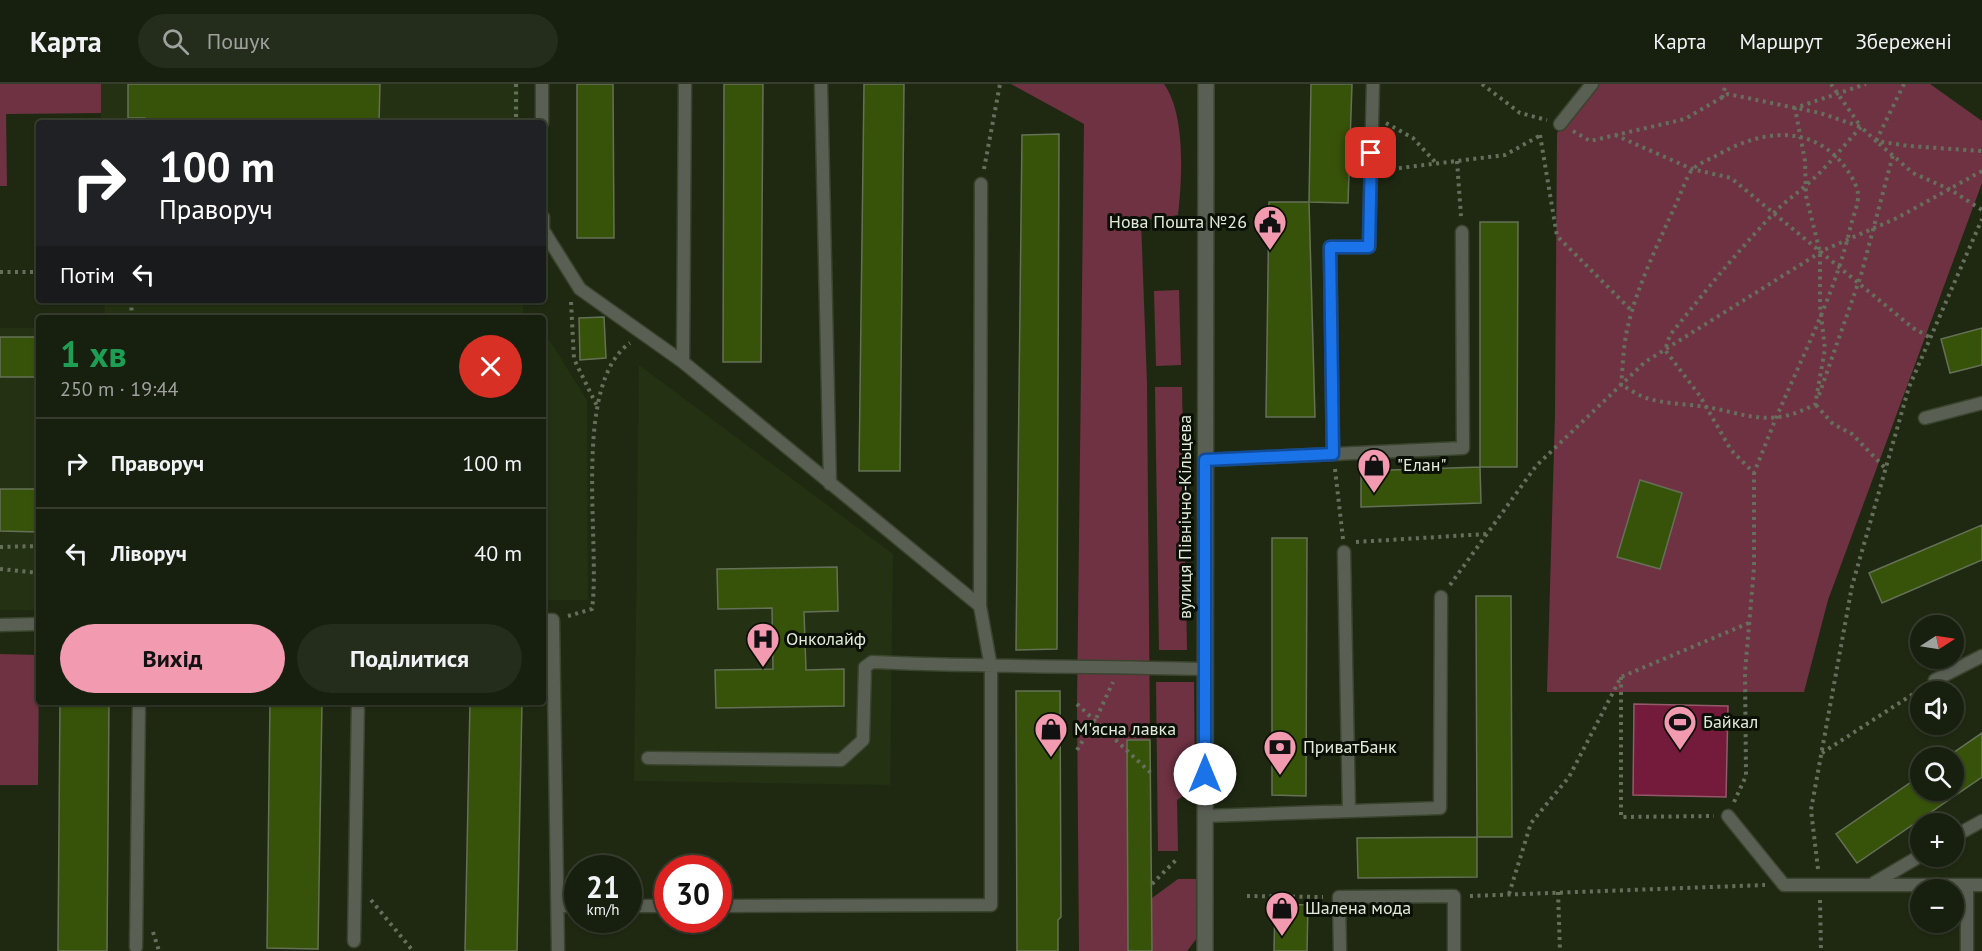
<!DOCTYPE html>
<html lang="uk">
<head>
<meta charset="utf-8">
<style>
  :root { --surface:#171f0e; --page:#242c1c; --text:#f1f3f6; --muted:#9ea29e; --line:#363d2e; --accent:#f29aaf }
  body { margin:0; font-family:"PT Sans",sans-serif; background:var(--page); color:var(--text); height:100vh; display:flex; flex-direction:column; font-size:22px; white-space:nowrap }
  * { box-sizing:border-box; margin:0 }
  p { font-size:20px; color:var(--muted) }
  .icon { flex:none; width:33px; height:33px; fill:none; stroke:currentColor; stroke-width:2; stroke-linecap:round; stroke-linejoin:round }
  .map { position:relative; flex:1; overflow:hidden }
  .side { position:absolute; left:36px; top:231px; width:510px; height:390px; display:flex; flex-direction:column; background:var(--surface); border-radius:6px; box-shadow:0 2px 4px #0004,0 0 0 2px var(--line) }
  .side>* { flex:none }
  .guide { position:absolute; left:36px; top:36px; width:510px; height:183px; border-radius:6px; box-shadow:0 2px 4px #0004,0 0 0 2px var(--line); background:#202124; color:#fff; overflow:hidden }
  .needle { width:39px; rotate:78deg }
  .fabs { position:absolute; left:1910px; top:531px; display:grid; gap:12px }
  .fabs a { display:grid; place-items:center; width:54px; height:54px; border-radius:50%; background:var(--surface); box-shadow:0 2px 4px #0004,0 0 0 2px var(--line); font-size:30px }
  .speed { position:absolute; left:564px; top:771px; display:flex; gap:12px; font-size:30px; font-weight:700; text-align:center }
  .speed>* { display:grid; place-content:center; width:78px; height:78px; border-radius:50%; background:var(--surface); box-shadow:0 2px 4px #0004,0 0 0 2px var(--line); line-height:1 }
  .speed small { font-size:15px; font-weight:400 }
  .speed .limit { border:9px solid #d22; background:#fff; color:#111 }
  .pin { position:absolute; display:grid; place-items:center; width:51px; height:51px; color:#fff; margin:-26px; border-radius:12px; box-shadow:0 3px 9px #0006 }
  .me { position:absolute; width:66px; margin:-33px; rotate:0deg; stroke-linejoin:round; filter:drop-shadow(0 0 4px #0008) }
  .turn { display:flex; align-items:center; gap:21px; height:126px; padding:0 24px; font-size:27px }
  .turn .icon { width:78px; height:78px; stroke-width:2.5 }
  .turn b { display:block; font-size:42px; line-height:51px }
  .then { display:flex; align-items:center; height:57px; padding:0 24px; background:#0003; gap:12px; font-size:22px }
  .round { display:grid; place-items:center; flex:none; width:63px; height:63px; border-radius:32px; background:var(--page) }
  .headline { display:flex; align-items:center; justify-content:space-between; height:102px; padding:0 24px }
  h1 { font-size:36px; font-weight:700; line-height:45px; color:#1e9e55 }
  .button { display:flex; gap:12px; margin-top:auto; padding:12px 24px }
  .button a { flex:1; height:69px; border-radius:36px; background:var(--accent); color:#111; font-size:24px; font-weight:700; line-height:69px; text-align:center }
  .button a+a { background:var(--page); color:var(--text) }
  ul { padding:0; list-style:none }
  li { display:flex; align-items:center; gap:18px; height:90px; padding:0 24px; border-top:2px solid var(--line) }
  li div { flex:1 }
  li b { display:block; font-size:22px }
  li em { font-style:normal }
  header { display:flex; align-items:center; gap:36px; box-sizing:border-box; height:84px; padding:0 30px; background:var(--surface); border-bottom:2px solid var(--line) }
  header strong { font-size:28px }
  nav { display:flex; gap:33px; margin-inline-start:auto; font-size:21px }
  .search { width:420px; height:54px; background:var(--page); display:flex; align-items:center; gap:15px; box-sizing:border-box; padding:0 21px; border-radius:33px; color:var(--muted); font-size:22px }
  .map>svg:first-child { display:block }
</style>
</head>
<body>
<header>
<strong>Карта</strong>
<div class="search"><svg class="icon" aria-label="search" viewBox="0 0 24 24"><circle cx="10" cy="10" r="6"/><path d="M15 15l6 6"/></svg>Пошук</div>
<nav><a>Карта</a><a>Маршрут</a><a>Збережені</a></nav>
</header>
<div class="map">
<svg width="1982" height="867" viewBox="0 0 1982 867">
  <rect width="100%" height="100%" fill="#1f2912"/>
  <path fill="#243113" d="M6,0H519V39H101V29L6,30Z
    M104,216H523V234H105Z
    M0,244H39V526H0Z
    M550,257L587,316L588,516H543V258Z
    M639,281L893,470L890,701L634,697Z"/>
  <path fill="#6f3243" d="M0,0H101V29L6,30L7,102H0Z
    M1011,0H1164C1186,31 1182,95 1178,131L1141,137L1147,300L1150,656H1127L1128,867H1079L1077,620L1084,40Z
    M1598,0H1930L1982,37V99L1828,516L1804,608H1547L1555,330L1557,49Z
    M1179,206L1181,281L1156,282L1154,207Z
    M1155,303H1182L1187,566H1159Z
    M0,570L39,571L38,701H0Z
    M1156,598H1194L1195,704L1177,716L1178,767H1158Z
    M1178,795H1196L1197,854L1187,867H1152V814Z"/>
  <path fill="#741a3a" stroke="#95586a" stroke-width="1.5" d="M1634,620L1728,622L1726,713L1633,711Z"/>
  <path fill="#375209" stroke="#657157" stroke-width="1.5" d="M128,0H380L379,39H145V34H128Z
    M577,0H613L614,154H577Z
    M724,0H763L761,278H723Z
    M864,0H904L900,387H859Z
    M1311,0H1352L1348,119L1309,118Z
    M1059,50L1057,565L1016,566L1022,51Z
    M1269,118H1309L1315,333H1266Z
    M1480,138H1518L1517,383H1480Z
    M604,233L606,274L580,276L579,234Z
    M1982,244V281L1950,289L1941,255Z
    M0,253H39V293H0Z
    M1480,383L1481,419L1361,423V387Z
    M1640,396L1682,409L1660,485L1617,473Z
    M0,405H39V448L0,447Z
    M1982,441V476L1882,519L1869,489Z
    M1272,454H1307L1306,712L1272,711Z
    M837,483L838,527L804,528L806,586L844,585V622L716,624L715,586L773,585L772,524L718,525L717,485Z
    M1476,512H1511L1512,753H1477Z
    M1016,607H1060L1061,833L1058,836V867H1017Z
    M60,618H109L107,867H58Z
    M270,618H322L318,865L267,864Z
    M470,618H522L517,867H465Z
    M1982,649V693L1857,779L1836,750L1920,692V706H1953V669Z
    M1127,656H1150L1152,867H1128Z
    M1477,753V793L1358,794L1357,754Z
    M1275,820L1308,821L1307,867H1274Z"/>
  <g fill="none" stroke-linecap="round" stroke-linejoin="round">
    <defs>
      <path id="lane" d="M542,0V39
        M821,0L830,400
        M1560,40L1592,0
        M543,133V146L580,205L683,278L980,522L991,583V821L718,822
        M683,278L685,0
        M1925,334L1982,319
        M1333,370L1330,163H1369L1373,0
        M1205,376L1463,364L1462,148
        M1344,468L1349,727
        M980,522L981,100
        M543,536H553L558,867
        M0,541L39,540
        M1935,596L1982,572
        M648,674L841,676L863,656L865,583L872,578C983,583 1093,582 1204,585
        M1205,732L1440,724L1441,513
        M1728,732L1784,801H1982
        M1953,753L1982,737
        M1874,799L1920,772
        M558,822H578
        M628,822H668
        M354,857L358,618
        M136,863L139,618
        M1340,867L1339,813L1454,812V867
        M1967,867V802"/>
      <path id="street" d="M1205,867L1206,0"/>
    </defs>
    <use href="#lane" stroke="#3a442e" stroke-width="15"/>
    <use href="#street" stroke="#3a442e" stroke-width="18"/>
    <path stroke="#666f5b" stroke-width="4" stroke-dasharray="3 4.5" stroke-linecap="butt" d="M516,0V39
      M1482,0L1520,29L1547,36
      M1831,0L1861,43C1844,61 1829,81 1811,97C1798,109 1784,118 1772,131C1736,169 1703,210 1670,251L1665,266L1700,312L1731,366L1754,389L1774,339C1801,274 1835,211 1851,141C1853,132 1859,119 1858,110C1857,100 1848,86 1841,78C1806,38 1756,48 1714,73C1707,76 1696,81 1691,87C1685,97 1681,109 1676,120C1660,155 1636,205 1628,242C1623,261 1623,282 1621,301C1629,305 1638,311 1646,314C1665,320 1687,320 1706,323C1733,327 1756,338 1785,332C1795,330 1805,325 1815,321L1825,265L1820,222V168L1806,112L1805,77L1795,24L1866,0
      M1904,0L1876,57L1913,89L1951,106L1982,126
      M1722,14L1726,0
      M1386,39L1413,54L1436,79
      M1573,47L1590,57L1685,35L1728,10L1820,29L1861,43L1876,57L1909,62L1982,67
      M1540,51L1557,152L1633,228
      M1615,51L1692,85L1731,94L1913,244L1931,254
      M1457,77L1461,132
      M984,85L1000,0
      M1384,86L1505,71L1541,51
      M0,188H39
      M131,216L132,234
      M571,218L574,275L597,322
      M1819,311L1861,191L1893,71
      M1816,321L1833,340L1852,350L1886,385
      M1335,385L1343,455
      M1356,458L1486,450
      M0,463L39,462
      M0,485L39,489
      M1450,501L1536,382L1645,278L1824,166L1897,134L1982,87
      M568,532L592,525C601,460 571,300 630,259
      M1621,593V733L1714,732
      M1077,620L1151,689
      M1077,666L1095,637L1113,598
      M1822,669L1924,603
      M1734,718L1746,692L1745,588L1754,484V389
      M1818,785L1811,726L1852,502L1909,303L1982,135
      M1152,800L1178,774
      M1558,808L1560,867
      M1509,810L1531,739L1569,693L1621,593L1749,539
      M1247,812L1323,813
      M1470,812L1765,801
      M371,816L413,867
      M1820,816L1821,867
      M153,848L159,867"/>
    <use href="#lane" stroke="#5a5f54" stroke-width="12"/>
    <use href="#street" stroke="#5a5f54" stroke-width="15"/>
  </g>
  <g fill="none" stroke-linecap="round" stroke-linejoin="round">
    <defs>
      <path id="route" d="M1205,690V376L1333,370L1330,163H1369L1371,69"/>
    </defs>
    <use href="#route" stroke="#114b97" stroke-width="15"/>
    <use href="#route" stroke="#1a73e8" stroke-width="10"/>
  </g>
  <defs>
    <symbol id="civic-pin" viewBox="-11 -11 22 30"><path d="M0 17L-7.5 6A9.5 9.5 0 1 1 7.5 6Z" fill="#f29aaf" stroke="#0b1007"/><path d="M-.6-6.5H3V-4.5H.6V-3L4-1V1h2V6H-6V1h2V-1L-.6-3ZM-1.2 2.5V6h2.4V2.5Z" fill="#111"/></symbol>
    <symbol id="shop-pin" viewBox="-11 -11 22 30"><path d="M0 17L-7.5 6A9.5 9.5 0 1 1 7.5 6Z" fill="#f29aaf" stroke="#0b1007"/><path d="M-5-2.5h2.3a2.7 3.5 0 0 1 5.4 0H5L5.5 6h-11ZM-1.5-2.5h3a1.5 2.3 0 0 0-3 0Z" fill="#111"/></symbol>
    <symbol id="hospital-pin" viewBox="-11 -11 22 30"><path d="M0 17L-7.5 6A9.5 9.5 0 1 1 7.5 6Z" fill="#f29aaf" stroke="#0b1007"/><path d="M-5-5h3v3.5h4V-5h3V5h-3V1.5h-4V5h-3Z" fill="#111"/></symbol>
    <symbol id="stadium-pin" viewBox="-11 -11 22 30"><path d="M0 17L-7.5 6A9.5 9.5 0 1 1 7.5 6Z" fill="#f29aaf" stroke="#0b1007"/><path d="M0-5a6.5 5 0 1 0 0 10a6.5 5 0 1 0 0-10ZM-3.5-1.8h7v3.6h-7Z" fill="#111"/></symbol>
    <symbol id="bank-pin" viewBox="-11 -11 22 30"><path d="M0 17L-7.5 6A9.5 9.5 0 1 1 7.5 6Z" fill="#f29aaf" stroke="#0b1007"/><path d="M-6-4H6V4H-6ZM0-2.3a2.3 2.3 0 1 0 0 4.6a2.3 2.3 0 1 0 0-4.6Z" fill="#111"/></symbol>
  </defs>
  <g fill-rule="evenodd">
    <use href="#civic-pin" x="1251" y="119" width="38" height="52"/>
    <use href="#shop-pin" x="1355" y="362" width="38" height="52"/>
    <use href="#hospital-pin" x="744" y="536" width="38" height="52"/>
    <use href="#stadium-pin" x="1661" y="619" width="38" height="52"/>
    <use href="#shop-pin" x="1032" y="626" width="38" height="52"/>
    <use href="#bank-pin" x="1261" y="644" width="38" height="52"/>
    <use href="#shop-pin" x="1263" y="805" width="38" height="52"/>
  </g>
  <g text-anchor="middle" stroke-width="6" stroke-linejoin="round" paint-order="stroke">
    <g font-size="18" fill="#e2eadb" stroke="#0b1007" text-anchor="start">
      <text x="1247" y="144" text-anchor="end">Нова Пошта №26</text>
      <text x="1397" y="387">"Елан"</text>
      <text x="786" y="561">Онколайф</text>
      <text x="1703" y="644">Байкал</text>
      <text x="1074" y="651">М'ясна лавка</text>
      <text x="1303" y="669">ПриватБанк</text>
      <text x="1305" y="830">Шалена мода</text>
    </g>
    <g font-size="18" fill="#e2eadb" stroke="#0b1007">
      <text transform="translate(1185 433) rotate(-90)" y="6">вулиця Північно-Кільцева</text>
    </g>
  </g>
</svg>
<div class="fabs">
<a><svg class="needle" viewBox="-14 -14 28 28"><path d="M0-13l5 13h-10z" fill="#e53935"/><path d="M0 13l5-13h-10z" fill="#9ea29e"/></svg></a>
<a><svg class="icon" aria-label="sound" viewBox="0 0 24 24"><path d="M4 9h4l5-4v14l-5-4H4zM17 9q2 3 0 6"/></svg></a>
<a><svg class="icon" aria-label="search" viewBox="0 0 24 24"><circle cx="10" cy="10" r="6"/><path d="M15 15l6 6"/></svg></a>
<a>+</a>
<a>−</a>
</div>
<div class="speed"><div>21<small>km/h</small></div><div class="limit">30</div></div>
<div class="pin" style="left:1371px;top:69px;background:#d93025"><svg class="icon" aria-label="arrive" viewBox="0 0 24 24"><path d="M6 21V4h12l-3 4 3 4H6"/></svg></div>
<svg class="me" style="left:1205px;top:690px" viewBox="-20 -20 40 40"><circle r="19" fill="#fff"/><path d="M0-13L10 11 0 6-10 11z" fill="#1a73e8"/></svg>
<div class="guide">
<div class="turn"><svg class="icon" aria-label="right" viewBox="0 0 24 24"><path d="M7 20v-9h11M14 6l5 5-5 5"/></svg><div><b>100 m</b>Праворуч</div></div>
<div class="then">Потім<svg class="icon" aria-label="left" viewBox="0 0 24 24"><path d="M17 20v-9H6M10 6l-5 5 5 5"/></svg></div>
</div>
<section class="side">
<div class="headline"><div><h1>1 хв</h1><p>250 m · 19:44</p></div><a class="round" style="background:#d93025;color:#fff"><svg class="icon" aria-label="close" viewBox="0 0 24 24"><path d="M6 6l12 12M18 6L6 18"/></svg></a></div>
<ul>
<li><svg class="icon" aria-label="right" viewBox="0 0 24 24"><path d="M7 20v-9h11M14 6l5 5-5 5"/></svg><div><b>Праворуч</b></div><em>100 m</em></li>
<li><svg class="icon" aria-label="left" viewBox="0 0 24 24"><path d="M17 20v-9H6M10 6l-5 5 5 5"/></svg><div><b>Ліворуч</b></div><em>40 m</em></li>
</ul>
<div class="button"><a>Вихід</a><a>Поділитися</a></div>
</section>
</div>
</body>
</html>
